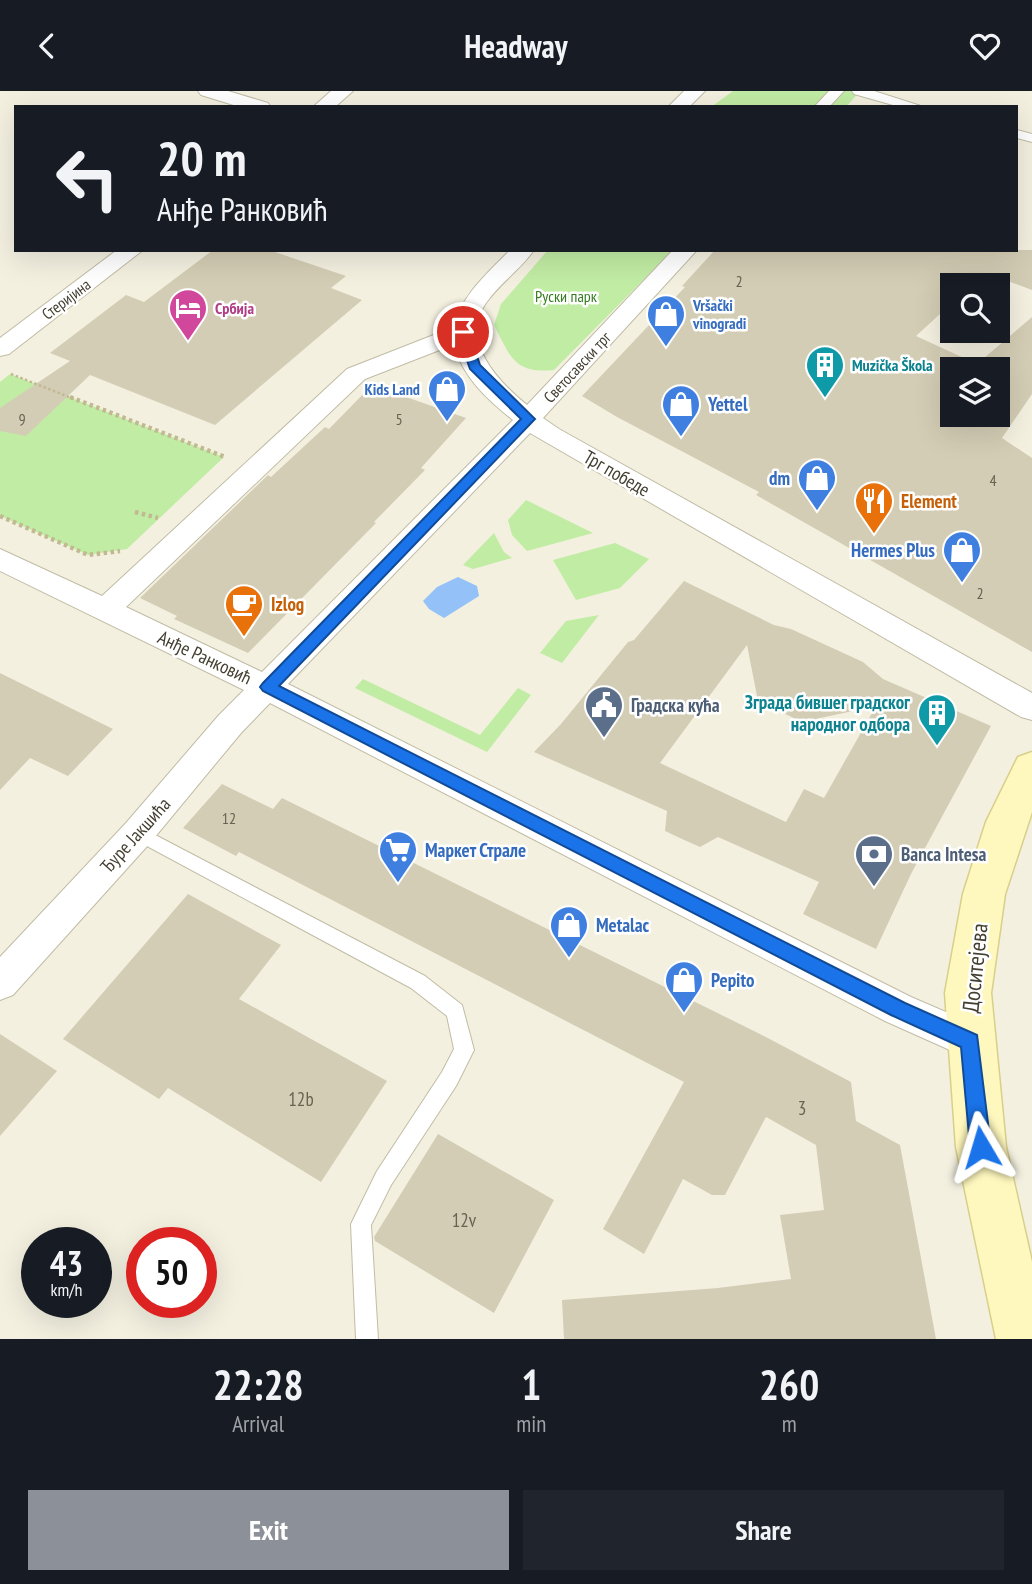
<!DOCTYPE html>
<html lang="en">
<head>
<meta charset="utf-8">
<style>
  :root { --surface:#171b24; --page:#20242c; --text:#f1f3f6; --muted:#9ea1a6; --accent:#8c9099 }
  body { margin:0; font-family:"PT Sans Narrow",sans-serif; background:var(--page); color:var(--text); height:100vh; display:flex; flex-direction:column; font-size:26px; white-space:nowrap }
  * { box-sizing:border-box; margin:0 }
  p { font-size:23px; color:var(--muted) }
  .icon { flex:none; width:38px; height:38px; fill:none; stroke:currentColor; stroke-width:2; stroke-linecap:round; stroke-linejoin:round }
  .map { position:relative; height:1248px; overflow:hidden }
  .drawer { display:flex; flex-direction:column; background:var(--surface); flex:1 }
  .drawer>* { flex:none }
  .guide { position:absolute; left:14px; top:14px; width:1004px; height:147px; border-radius:0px; box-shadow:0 7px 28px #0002; background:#171b24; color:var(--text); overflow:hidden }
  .controls { position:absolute; left:940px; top:182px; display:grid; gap:14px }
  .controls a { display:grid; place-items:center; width:70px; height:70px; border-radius:0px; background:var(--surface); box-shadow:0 7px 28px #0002; font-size:35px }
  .speed { position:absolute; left:21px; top:1136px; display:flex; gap:14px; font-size:35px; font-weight:700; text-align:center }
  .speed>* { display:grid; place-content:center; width:91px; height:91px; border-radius:50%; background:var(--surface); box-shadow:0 7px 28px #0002; line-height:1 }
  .speed small { font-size:18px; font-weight:400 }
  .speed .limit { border:10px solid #d22; background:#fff; color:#111 }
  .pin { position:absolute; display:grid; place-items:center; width:60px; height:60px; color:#fff; margin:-30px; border:4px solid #fff; border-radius:50%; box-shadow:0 2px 7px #0007 }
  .me { position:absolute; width:77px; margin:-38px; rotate:353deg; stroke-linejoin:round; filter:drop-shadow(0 0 5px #0008) }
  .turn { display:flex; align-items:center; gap:24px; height:147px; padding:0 28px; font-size:32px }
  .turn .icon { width:91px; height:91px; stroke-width:2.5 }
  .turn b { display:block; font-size:49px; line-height:60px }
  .eta { display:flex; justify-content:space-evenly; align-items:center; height:119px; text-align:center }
  .eta b { font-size:42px; font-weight:700; line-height:49px }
  .action { display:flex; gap:14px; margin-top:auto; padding:14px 28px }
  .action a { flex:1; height:80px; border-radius:0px; background:var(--accent); color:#fff; font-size:28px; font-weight:700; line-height:80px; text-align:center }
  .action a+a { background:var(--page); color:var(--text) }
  header { display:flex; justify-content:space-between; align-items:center; height:91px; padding:0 28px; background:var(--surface); font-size:32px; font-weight:700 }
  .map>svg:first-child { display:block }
</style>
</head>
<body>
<header><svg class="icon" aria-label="back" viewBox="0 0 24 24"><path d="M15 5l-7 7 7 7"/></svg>Headway<svg class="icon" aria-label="heart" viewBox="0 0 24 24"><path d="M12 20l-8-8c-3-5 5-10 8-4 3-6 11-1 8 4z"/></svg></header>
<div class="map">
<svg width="1032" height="1248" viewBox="0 0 1032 1248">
  <rect width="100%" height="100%" fill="#f3f0e0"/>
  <path fill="#c1eca4" d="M733,0H860L846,16H711Z
    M548,159H673L554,279C514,283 510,265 494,234L501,213Z
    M10,283L224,366L127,458L88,464L0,425V291Z
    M526,409L593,442L527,460L512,444L508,429Z
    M494,442L504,461L512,467L473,478L463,474Z
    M615,452L649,468L620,497L576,509L553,469Z
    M599,524L562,572L540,562L566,530Z
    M363,588L480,644L518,597L531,604L487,661L355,597Z"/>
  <path fill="#94c1f8" d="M458,486L477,495L479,505L444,527L429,518L423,510L437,496Z"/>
  <path fill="#d4cdb5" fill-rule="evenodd" d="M213,159H269L346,185L331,197L362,209L215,334L90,284L26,345L0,340V317L70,270L50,262L126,204L144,211Z
    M715,159H1032V199L986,182L973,194H952V212L916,245L977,273L1032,226V303L1002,347L1032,367V561L756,404L759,401L617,326L582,305L685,196L682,195ZM952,278H998V324H952Z
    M372,294L466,327L421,377L425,379L374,431L376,432L248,562L174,528L177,525L140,507L268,384L271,386L325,336L329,338Z
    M684,490L774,534L791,538L863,571L883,588L991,635L911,783L876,858L803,823L819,791L718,746L700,756L682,748L665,740L667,720L534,661L561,633L628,551L634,549ZM747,554L758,610L802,631L876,615L824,707L804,698L786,731L660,672Z
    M0,582L113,638L68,685L30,667L0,699Z
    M222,693L273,718L282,707L758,942L851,991L856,1030L900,1054L936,1248H564L562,1209L718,1197L791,1188L780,1124L824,1119L816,1054L766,1026L725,1104H712L683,1088L644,1163L603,1138L684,991L239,761L236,765L183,737Z
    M188,803L281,854L239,908L387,990L321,1091L168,997L159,1008L63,948Z
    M0,943L57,980L0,1045Z
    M438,1043L554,1109L494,1222L375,1150L374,1146Z"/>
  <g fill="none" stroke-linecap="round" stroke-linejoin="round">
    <defs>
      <path id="service" d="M138,735L425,885L462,914L474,959L456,995L391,1094L371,1134L378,1248H356L351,1133L377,1080L442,981L454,958L447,925L411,897L132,747L130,742L132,737Z"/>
      <path id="pedestrian" d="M829,0H844L829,16H814Z
        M852,0H874L924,16H900L854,3Z
        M1017,39L1032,43V51L1017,47Z"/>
      <path id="minor" d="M198,0H228L268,12L271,16H240L201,4Z
        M331,0H353L335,16H313Z
        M684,0H705L689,16H668Z
        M117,159H143L9,263L0,265V247Z
        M510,159H534C520,179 499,193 486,212C459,251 499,291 527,314L673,159H697L543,327L559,338L1032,602V629L1021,626L530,342L288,593L911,906L983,937L989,950L983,963L970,968L885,930L270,612L241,642L150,752L13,904L0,909V866L126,732L219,624L244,599L0,480V458L102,505L347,278L454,236C462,203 487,183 510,159ZM455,253C460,284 489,310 513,329L262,581L126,516L365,288Z"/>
      <path id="secondary" d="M1032,661V721L1005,803L991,902L1006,1056L1032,1171V1248H996L956,1056L945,902L963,803L986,731L1018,666Z"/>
    </defs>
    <use href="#service" stroke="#c1bca5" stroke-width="2"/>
    <use href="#pedestrian" stroke="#c1bca5" stroke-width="2"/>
    <use href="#minor" stroke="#c1bca5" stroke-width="2"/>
    <use href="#secondary" stroke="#d8cf8a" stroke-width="3"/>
    <path stroke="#c2b892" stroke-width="2.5" stroke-dasharray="2.5 2.5" stroke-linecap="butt" d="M11,283L74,308"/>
    <path stroke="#c2b892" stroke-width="4.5" stroke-dasharray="3.5 3.5" stroke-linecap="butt" d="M70,306L225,366
      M135,421L158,427
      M0,425L88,464L120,460"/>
    <use href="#service" fill="#fff" fill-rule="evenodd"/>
    <use href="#pedestrian" fill="#fff" fill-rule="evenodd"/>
    <use href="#minor" fill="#fff" fill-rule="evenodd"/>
    <use href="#secondary" fill="#fff8be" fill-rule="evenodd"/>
  </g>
  <path fill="#1a73e8" stroke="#114b97" stroke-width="2" d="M463,237L469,241L480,274L535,328L279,595L905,912L977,944L991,1056L988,1063L981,1066L973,1063L970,1056L961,956L891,924L263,600L260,596L263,592L521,328L470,278L457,241Z"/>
  <defs>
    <symbol id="hotel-pin" viewBox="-11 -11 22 30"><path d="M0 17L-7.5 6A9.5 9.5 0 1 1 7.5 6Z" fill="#d1479c" stroke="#fff"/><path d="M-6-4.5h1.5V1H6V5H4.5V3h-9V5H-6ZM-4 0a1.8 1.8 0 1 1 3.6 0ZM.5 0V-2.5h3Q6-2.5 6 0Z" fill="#fff"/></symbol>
    <symbol id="shop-pin" viewBox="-11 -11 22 30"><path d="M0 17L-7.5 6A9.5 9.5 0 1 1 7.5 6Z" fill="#3f7fe0" stroke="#fff"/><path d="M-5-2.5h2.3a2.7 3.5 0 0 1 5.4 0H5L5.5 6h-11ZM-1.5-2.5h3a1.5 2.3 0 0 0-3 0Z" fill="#fff"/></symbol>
    <symbol id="building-pin" viewBox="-11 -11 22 30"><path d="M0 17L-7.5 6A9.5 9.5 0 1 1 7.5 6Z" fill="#0f9aa8" stroke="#fff"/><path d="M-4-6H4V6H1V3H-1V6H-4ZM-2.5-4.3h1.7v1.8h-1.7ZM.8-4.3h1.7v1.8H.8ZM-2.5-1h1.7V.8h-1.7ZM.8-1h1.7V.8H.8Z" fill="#fff"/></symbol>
    <symbol id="restaurant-pin" viewBox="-11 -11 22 30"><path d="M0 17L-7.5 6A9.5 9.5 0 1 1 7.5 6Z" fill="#e8710a" stroke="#fff"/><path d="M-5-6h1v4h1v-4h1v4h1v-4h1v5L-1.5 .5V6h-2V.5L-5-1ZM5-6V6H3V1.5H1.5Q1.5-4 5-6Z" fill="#fff"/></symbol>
    <symbol id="cafe-pin" viewBox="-11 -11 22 30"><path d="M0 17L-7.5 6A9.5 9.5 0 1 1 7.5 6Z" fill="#e8710a" stroke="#fff"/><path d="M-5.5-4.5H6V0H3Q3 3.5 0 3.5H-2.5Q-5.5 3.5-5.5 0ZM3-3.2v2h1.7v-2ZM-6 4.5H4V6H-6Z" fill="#fff"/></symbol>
    <symbol id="civic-pin" viewBox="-11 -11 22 30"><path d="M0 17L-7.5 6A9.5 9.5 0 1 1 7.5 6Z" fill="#5c6f8a" stroke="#fff"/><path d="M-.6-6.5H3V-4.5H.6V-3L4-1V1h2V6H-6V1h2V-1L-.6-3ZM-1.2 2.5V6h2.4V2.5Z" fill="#fff"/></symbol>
    <symbol id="supermarket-pin" viewBox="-11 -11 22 30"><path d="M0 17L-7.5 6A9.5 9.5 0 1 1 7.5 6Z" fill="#3f7fe0" stroke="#fff"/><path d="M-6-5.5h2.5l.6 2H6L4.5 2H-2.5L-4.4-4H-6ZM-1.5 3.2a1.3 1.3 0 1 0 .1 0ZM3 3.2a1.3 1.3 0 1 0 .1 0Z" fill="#fff"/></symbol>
    <symbol id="bank-pin" viewBox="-11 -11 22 30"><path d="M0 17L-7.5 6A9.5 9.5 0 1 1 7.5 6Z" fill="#5c6f8a" stroke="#fff"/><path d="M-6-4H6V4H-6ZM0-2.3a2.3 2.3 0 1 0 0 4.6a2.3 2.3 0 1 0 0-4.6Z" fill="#fff"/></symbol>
  </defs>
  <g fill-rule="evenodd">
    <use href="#hotel-pin" x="166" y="195" width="44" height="60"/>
    <use href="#shop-pin" x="644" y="201" width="44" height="60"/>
    <use href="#building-pin" x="803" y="252" width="44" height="60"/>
    <use href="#shop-pin" x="425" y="276" width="44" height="60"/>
    <use href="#shop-pin" x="659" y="291" width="44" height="60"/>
    <use href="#shop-pin" x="795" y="365" width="44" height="60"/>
    <use href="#restaurant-pin" x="852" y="388" width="44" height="60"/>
    <use href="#shop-pin" x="940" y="437" width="44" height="60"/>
    <use href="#cafe-pin" x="222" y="491" width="44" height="60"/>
    <use href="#civic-pin" x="582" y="592" width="44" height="60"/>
    <use href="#building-pin" x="915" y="600" width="44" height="60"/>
    <use href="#supermarket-pin" x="376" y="737" width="44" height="60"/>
    <use href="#bank-pin" x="852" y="741" width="44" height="60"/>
    <use href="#shop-pin" x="547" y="812" width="44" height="60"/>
    <use href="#shop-pin" x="662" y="867" width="44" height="60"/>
  </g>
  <g text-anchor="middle" stroke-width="5" stroke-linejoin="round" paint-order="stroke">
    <g font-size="16" fill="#686252">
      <text x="739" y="196">2</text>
      <text x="22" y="334">9</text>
      <text x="399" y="334">5</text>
      <text x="993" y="395">4</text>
      <text x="980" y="508">2</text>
      <text x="229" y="733">12</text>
    </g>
    <g font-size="16" fill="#357b1f" stroke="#fff">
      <text x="566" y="211">Руски парк</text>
    </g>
    <g font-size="16" fill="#443f31" stroke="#fff">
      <text transform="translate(66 208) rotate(-37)" y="6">Стеријина</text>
      <text transform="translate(577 276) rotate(-47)" y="6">Светосавски трг</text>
    </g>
    <g font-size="16" font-weight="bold" fill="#366cbe" stroke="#fff" text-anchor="start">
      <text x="693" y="220">Vršački<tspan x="693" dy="18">vinogradi</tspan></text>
      <text x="420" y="304" text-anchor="end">Kids Land</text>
    </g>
    <g font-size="16" font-weight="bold" fill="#b23c85" stroke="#fff" text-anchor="start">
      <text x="215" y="223">Србија</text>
    </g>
    <g font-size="16" font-weight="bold" fill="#0d838f" stroke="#fff" text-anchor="start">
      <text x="852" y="280">Muzička Škola</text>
    </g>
    <g font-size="19" font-weight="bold" fill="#366cbe" stroke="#fff" text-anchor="start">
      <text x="708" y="320">Yettel</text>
      <text x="790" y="394" text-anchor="end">dm</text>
      <text x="935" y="466" text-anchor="end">Hermes Plus</text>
      <text x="425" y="766">Маркет Страле</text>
      <text x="596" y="841">Metalac</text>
      <text x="711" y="896">Pepito</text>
    </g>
    <g font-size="19" fill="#443f31" stroke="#fff">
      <text transform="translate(617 382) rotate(30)" y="7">Трг победе</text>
      <text transform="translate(205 566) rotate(25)" y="7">Анђе Ранковић</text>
      <text transform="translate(135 744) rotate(-48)" y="7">Ђуре Јакшића</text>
    </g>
    <g font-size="19" font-weight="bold" fill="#c56008" stroke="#fff" text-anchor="start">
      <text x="901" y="417">Element</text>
      <text x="271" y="520">Izlog</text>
    </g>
    <g font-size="19" font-weight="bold" fill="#0d838f" stroke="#fff" text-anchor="end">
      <text x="910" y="618">Зграда бившег градског<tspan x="910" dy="22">народног одбора</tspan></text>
    </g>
    <g font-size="19" font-weight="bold" fill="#4e5e75" stroke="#fff" text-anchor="start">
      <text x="631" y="621">Градска кућа</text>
      <text x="901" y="770">Banca Intesa</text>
    </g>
    <g font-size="19" fill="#686252">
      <text x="301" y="1015">12b</text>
      <text x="802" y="1024">3</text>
      <text x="464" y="1136">12v</text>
    </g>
    <g font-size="23" fill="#443f31" stroke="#fff">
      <text transform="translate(975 877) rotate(-84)" y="8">Доситејева</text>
    </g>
  </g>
</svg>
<div class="controls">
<a><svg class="icon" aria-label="search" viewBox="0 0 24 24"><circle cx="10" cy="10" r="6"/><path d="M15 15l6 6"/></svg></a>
<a><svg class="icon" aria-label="layers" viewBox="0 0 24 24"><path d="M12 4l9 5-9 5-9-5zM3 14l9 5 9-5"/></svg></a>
</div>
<div class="speed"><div>43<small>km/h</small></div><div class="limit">50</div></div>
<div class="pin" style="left:463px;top:241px;background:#d93025"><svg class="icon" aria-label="arrive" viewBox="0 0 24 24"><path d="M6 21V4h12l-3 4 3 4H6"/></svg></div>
<svg class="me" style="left:981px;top:1056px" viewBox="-20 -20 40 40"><path d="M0-17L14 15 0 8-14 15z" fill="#1a73e8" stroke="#fff" stroke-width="4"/></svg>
<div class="guide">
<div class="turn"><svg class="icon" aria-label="left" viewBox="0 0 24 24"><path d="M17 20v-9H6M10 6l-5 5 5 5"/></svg><div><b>20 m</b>Анђе Ранковић</div></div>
</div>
</div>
<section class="drawer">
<div class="eta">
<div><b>22:28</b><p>Arrival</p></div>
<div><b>1</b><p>min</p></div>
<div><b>260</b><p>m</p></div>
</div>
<div class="action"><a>Exit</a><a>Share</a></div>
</section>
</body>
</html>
